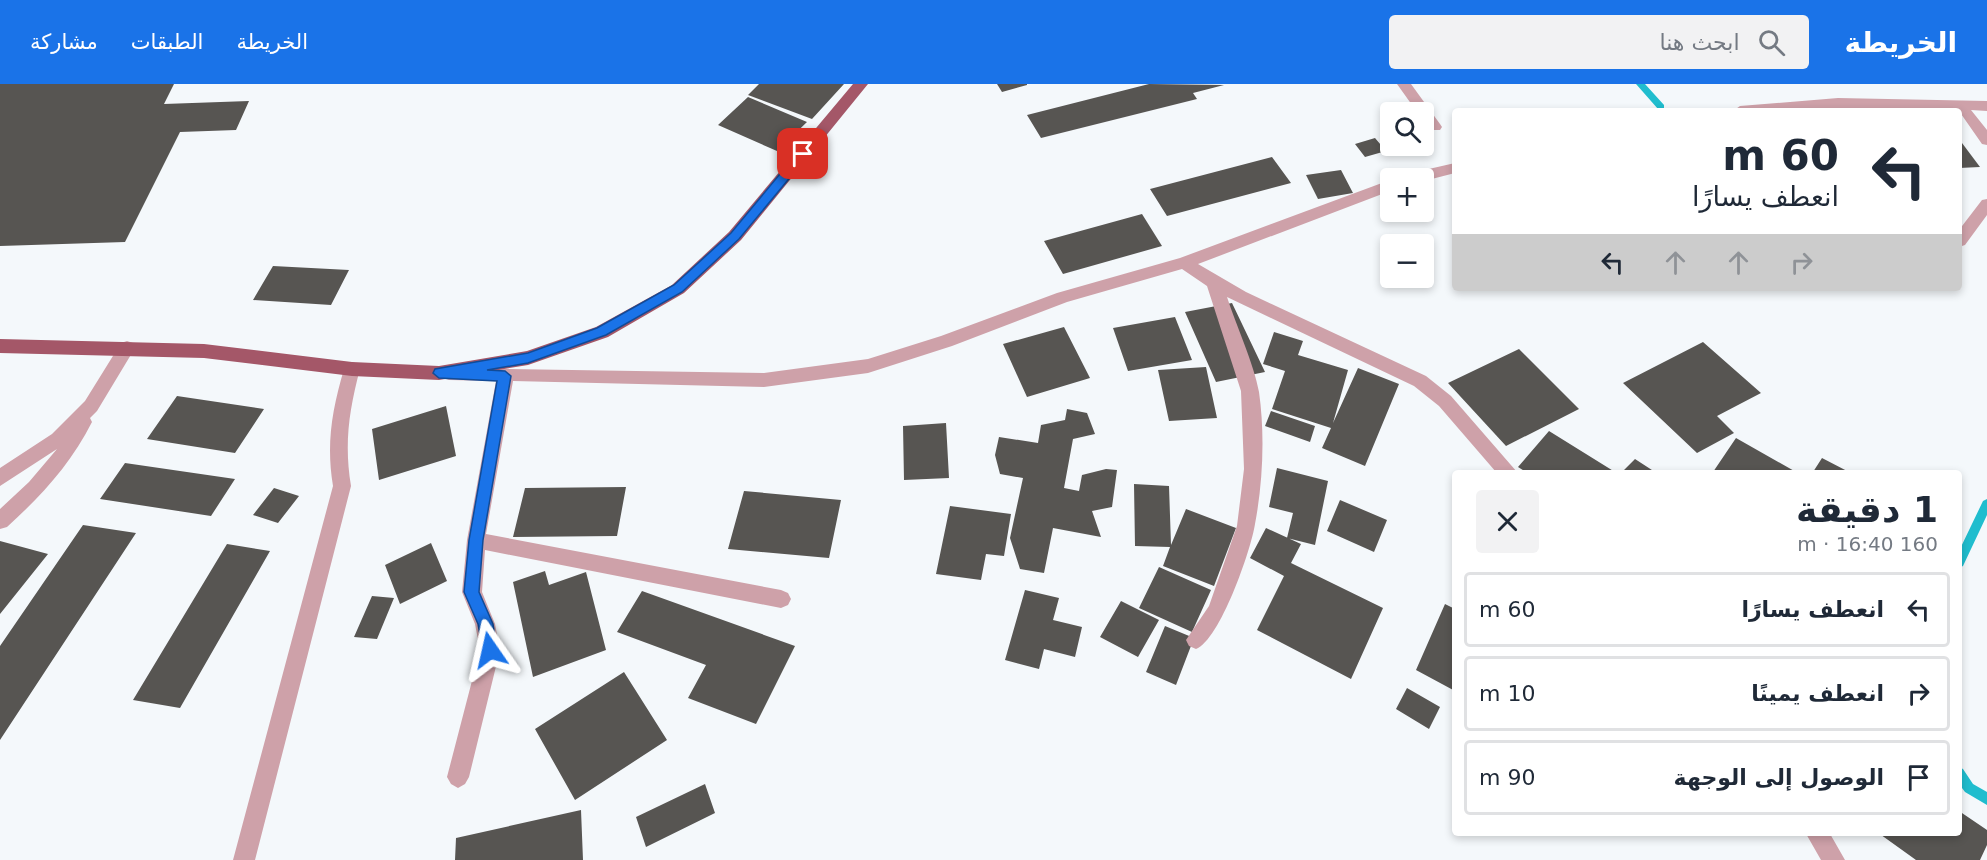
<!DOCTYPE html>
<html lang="ar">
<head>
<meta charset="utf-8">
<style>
  :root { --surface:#fff; --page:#f2f2f3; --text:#1f2937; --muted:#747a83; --line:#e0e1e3; --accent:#1a73e8 }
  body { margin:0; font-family:"DejaVu Sans",Cairo,sans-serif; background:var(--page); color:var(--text); direction:rtl; height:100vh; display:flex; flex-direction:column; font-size:22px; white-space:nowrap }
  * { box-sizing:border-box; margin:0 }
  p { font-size:20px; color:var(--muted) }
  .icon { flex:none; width:33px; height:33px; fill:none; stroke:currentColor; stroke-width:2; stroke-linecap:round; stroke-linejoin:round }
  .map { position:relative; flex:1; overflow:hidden; direction:ltr }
  .panel { position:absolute; left:1452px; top:386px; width:510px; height:366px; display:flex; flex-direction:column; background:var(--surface); border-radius:6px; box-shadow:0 3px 9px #0003; direction:rtl }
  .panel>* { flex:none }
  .banner { position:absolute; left:1452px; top:24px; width:510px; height:183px; border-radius:6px; box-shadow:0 3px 9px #0003; direction:rtl; background:#fff; color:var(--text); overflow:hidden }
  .buttons { position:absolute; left:1380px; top:18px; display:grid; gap:12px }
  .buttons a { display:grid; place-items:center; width:54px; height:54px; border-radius:6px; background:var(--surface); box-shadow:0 3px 9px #0003; font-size:30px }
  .pin { position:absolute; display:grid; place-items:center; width:51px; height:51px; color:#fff; margin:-26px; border-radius:12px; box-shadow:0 3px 9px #0006 }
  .me { position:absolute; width:66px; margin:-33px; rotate:349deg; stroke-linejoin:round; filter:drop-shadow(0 0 4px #0008) }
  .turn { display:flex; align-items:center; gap:21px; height:126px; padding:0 24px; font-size:27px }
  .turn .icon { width:78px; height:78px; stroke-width:2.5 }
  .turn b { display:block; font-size:42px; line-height:51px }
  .lanes { display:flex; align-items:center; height:57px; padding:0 24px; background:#0003; justify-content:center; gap:30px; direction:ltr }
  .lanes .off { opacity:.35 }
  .round { display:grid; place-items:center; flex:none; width:63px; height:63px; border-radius:6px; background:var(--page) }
  .headline { display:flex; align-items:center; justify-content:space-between; height:102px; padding:0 24px }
  h1 { font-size:36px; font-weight:700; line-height:45px }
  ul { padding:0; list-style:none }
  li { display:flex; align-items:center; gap:18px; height:75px; margin:0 12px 9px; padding:0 12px; border:3px solid var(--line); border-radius:6px }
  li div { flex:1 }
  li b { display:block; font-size:22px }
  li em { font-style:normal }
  header { display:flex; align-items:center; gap:36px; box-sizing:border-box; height:84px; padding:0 30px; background:var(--accent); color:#fff }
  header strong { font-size:28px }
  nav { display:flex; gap:33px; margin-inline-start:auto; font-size:21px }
  .search { width:420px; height:54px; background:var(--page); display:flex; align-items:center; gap:15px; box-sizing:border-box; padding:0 21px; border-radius:6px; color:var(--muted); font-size:22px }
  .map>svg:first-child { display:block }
</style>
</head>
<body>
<header>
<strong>الخريطة</strong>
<div class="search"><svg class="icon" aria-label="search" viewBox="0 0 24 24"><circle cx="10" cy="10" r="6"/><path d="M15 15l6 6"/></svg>ابحث هنا</div>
<nav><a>الخريطة</a><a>الطبقات</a><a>مشاركة</a></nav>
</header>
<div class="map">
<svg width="1987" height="776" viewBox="0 0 1987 776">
  <rect width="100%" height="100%" fill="#f4f8fb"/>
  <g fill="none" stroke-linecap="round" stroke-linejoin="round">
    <path fill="#20bdce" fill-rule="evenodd" d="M1636,0H1645L1664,21V25H1658Z
      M1987,415V431L1963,482L1959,484V467L1983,417Z
      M1959,683L1963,685L1973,700L1987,708V721L1965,708L1959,700Z"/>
  </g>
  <path fill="#575552" d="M0,0H174L164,20L249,17L236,46L180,48L125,158L0,162Z
    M759,0H844L812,35L748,11Z
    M997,0H1027V1L1002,8Z
    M1149,0L1224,1L1193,9L1197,15L1041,54L1027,31Z
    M748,13L807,38L777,67L718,41Z
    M1375,54L1386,67L1365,73L1355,60Z
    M1959,55L1980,83L1959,84Z
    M1272,73L1291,99L1167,132L1150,105Z
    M1341,86L1353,109L1318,115L1306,91Z
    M1142,130L1162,162L1063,190L1044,157Z
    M273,182L349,186L331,221L253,216Z
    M1232,219L1265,288L1216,298L1185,228Z
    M1175,233L1192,276L1128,287L1113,244Z
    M1064,243L1090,294L1027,313L1003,260Z
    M1274,248L1303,257L1298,271L1348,286L1333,339L1358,284L1399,300L1365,382L1322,364L1331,344L1272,325L1285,287L1263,280Z
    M1703,258L1761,309L1717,332L1734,349L1697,369L1623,299Z
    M1519,265L1579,325L1506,362L1448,299Z
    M1206,283L1217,334L1169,337L1158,286Z
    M177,312L264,325L235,369L147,355Z
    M446,322L456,372L379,396L372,345Z
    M1067,325L1087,329L1095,350L1073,355L1064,404L1079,407L1082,391L1106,385L1117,386L1112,423L1092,427L1101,453L1053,444L1044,489L1020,485L1010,454L1023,394L1000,390L995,371L999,353L1038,359L1041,341L1065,336Z
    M1271,327L1315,342L1310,358L1265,342Z
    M946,339L949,394L904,396L903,342Z
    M1549,347L1615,388H1526L1518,383Z
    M1736,354L1796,388H1713Z
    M1822,374L1849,388H1813Z
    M1635,375L1655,388H1622Z
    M125,379L235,395L211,432L100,415Z
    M1277,384L1328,397L1315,461L1287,454L1293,429L1269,423Z
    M1134,400L1169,402L1171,461L1186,425L1236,444L1214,502L1163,482L1170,463L1135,462Z
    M626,403L617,452L513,453L525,404Z
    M274,404L299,412L278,439L253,431Z
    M744,407L841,416L829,474L728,465Z
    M1340,416L1387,436L1374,468L1327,447Z
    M950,422L1011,430L1004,472L986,470L981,496L936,490Z
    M83,441L136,449L0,656V562Z
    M1266,444L1301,460L1291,479L1383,524L1351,595L1257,546L1284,492L1250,474Z
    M0,457L48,470L0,530Z
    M431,459L447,497L400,520L385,481Z
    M227,460L270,467L180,624L133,616Z
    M1159,483L1211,506L1192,548L1139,524Z
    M545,487L549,501L586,488L606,566L533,593L513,498Z
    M1025,506L1059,514L1053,536L1082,543L1075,573L1044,565L1039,585L1005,576Z
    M642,507L795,562L756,640L688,614L706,581L617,548Z
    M372,512L394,514L377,555L354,553Z
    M1121,517L1159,536L1138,573L1100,553Z
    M1445,520L1455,525V607L1416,586Z
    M1165,542L1194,554L1176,601L1146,588Z
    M624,588L667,656L575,716L535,645Z
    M1407,604L1440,623L1429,645L1396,625Z
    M705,700L715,729L646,763L636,733Z
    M581,726L583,776H455L456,754Z
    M1959,727L1987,746V761L1980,776H1916L1877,748H1959Z"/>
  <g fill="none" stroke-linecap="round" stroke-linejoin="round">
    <path fill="#cea1a9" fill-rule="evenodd" d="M1397,0H1411L1440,40L1442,43L1440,46H1430L1424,38V28H1417Z
      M1838,14L1987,17V27L1971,26L1987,46V61L1982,60L1959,27L1956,26L1838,24L1733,27L1740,22Z
      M1455,79V89L1424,97L1405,94L1407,90Z
      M1390,96V107L1198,180L1246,208L1426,292L1451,312L1517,388H1496L1439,322L1414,302L1227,213C1236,241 1254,280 1259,308C1265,350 1263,398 1255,440C1251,466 1220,556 1196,565L1189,562L1186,556L1209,522L1237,442L1244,385L1241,307L1207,202L1182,185L1067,218L952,262L868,289L764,303L513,297L486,450L781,506L788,509L791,515L788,521L781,524L485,466L482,508L495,540L500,566L469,693L465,700L458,704L451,700L447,693L480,566L475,540L462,508L467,456L496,297L449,296L443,294L441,289L443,284L764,289L868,275L941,252L1057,209L1180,174Z
      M1987,115V131L1965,161L1959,163V146L1982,116Z
      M127,257L133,259L135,264L97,327L90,334L92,338C71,380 41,412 7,443L0,445V425L29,398L57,365L0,402V384L52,350L85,317L121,259Z
      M352,278L358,280L360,285C349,326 344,360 351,402L255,776H233L333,402C326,360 332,326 344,285L346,280Z
      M1805,748H1829L1845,776H1821Z"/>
    <path fill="#a45768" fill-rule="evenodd" d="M853,0H868L741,156L684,209L608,253L528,281L439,296L352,292L204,274L0,269V255L204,260L352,278L439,282L527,267L596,243L672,201L729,148Z"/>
  </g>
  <path fill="#1a73e8" stroke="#114b97" stroke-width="1.5" d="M803,66L807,67V73L739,155L682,208L606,251L528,279L487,286L505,287L511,292L483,456L479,508L493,540L497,566L495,571H484L478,540L464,508L469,456L497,297L439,294L433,289L435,285L528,269L597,244L674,201L731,149L799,67Z"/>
</svg>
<div class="buttons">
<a><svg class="icon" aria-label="search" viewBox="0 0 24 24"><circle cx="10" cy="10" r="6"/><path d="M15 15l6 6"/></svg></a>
<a>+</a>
<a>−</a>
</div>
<div class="pin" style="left:803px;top:70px;background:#d93025"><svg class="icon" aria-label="arrive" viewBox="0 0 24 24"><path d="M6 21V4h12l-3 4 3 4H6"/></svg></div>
<svg class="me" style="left:490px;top:566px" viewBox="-20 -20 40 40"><path d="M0-17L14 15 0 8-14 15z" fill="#1a73e8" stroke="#fff" stroke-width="4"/></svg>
<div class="banner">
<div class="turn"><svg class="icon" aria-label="left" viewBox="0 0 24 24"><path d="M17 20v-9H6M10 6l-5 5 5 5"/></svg><div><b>60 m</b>انعطف يسارًا</div></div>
<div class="lanes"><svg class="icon" aria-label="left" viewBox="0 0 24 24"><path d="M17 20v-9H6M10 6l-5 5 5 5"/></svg><svg class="icon off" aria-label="ahead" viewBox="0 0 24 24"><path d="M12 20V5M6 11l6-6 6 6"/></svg><svg class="icon off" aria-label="ahead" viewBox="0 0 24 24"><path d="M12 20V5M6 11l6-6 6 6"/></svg><svg class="icon off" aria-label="right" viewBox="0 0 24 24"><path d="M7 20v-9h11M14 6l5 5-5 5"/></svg></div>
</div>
<section class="panel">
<div class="headline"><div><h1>1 دقيقة</h1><p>160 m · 16:40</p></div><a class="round"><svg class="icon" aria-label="close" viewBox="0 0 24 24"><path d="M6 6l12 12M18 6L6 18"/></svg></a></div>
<ul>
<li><svg class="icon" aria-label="left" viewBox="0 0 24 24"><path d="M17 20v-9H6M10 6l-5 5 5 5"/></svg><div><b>انعطف يسارًا</b></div><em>60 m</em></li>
<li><svg class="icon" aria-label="right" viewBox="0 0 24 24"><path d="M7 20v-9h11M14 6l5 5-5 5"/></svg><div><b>انعطف يمينًا</b></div><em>10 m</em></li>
<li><svg class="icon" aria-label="arrive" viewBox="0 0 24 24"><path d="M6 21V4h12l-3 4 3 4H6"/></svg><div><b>الوصول إلى الوجهة</b></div><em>90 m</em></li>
</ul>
</section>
</div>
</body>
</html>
